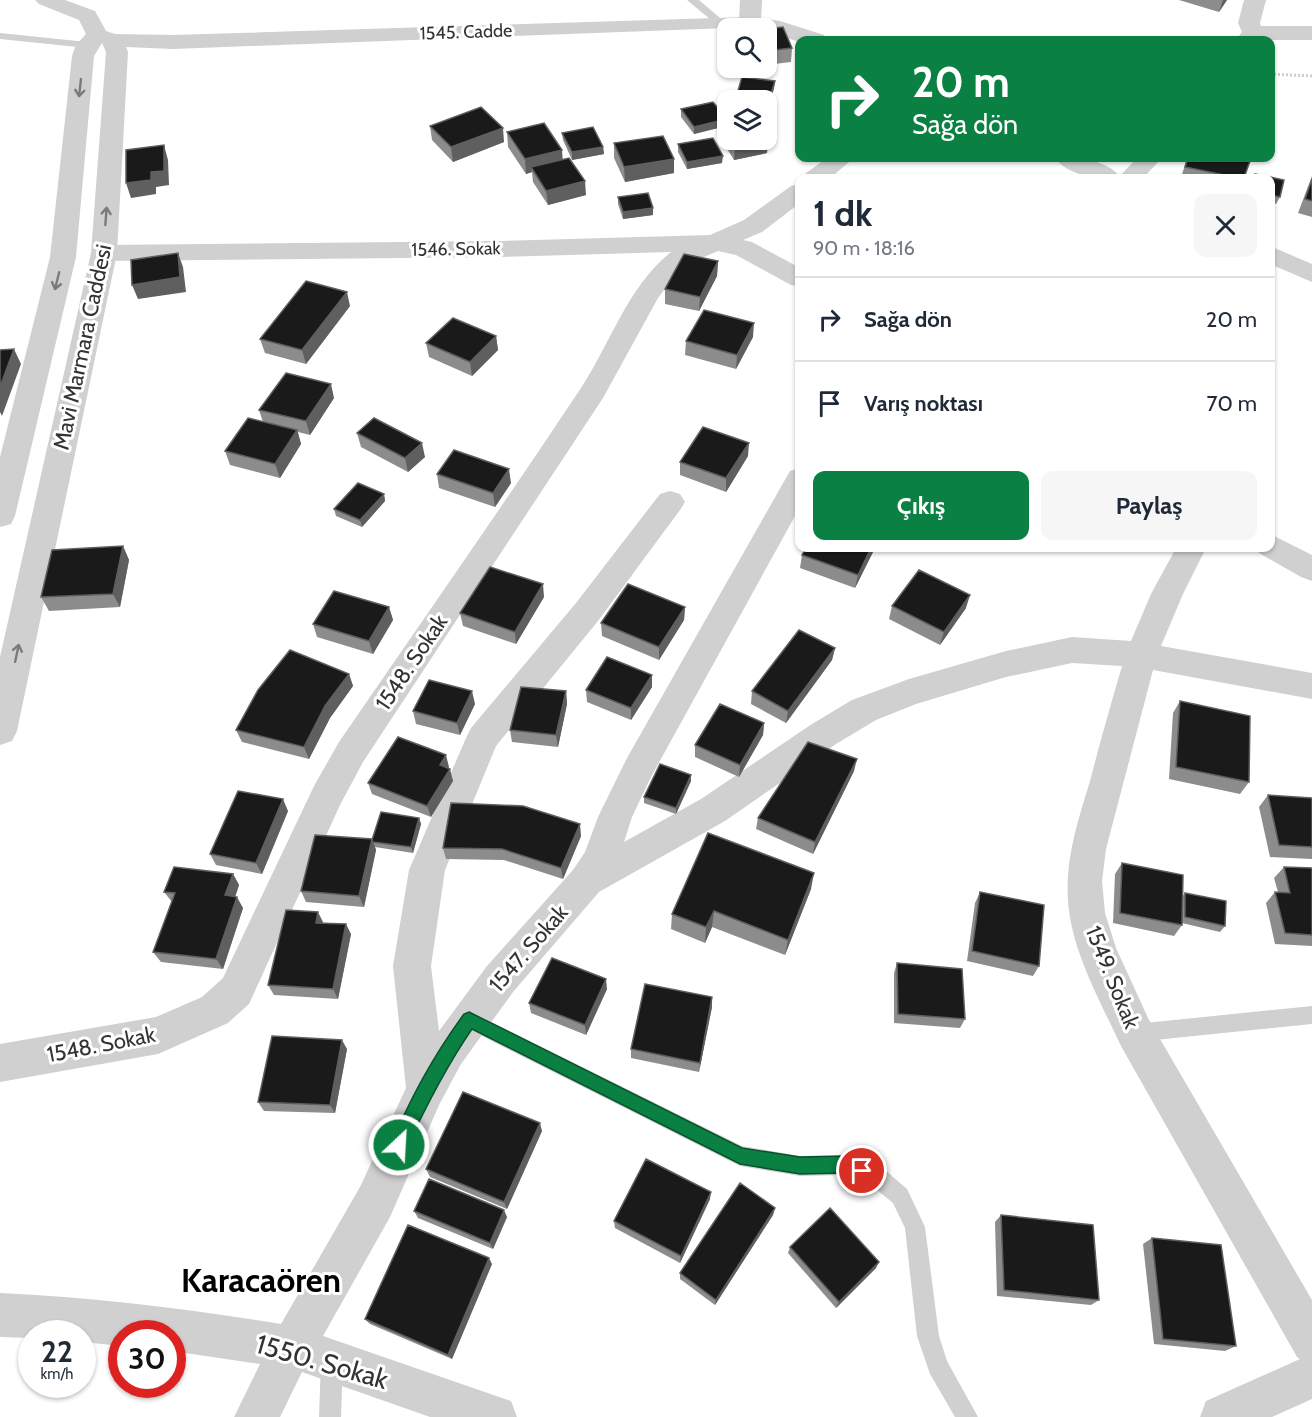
<!DOCTYPE html>
<html lang="tr">
<head>
<meta charset="utf-8">
<style>
  :root { --surface:#fff; --page:#f6f6f7; --text:#1f2937; --muted:#747a83; --line:#e0e1e3; --accent:#0b8043 }
  body { margin:0; font-family:Cabin,sans-serif; background:var(--page); color:var(--text); height:100vh; display:flex; flex-direction:column; font-size:22px; white-space:nowrap }
  * { box-sizing:border-box; margin:0 }
  p { font-size:20px; color:var(--muted) }
  .icon { flex:none; width:33px; height:33px; fill:none; stroke:currentColor; stroke-width:2; stroke-linecap:round; stroke-linejoin:round }
  .map { position:relative; flex:1; overflow:hidden }
  .sheet { position:absolute; left:795px; top:174px; width:480px; height:378px; display:flex; flex-direction:column; background:var(--surface); border-radius:12px; box-shadow:0 2px 4px #0004 }
  .sheet>* { flex:none }
  .top-card { position:absolute; left:795px; top:36px; width:480px; height:126px; border-radius:12px; box-shadow:0 2px 4px #0004; background:#0b8043; color:#fff; overflow:hidden }
  .fabs { position:absolute; left:717px; top:18px; display:grid; gap:12px }
  .fabs a { display:grid; place-items:center; width:60px; height:60px; border-radius:12px; background:var(--surface); box-shadow:0 2px 4px #0004; font-size:30px }
  .speed { position:absolute; left:18px; top:1320px; display:flex; gap:12px; font-size:30px; font-weight:700; text-align:center }
  .speed>* { display:grid; place-content:center; width:78px; height:78px; border-radius:50%; background:var(--surface); box-shadow:0 2px 4px #0004; line-height:1 }
  .speed small { font-size:15px; font-weight:400 }
  .speed .limit { border:9px solid #d22; background:#fff; color:#111 }
  .pin { position:absolute; display:grid; place-items:center; width:51px; height:51px; color:#fff; margin:-26px; border:3px solid #fff; border-radius:50%; box-shadow:0 2px 6px #0007 }
  .me { position:absolute; width:66px; margin:-33px; rotate:25deg; stroke-linejoin:round; filter:drop-shadow(0 0 4px #0008) }
  .turn { display:flex; align-items:center; gap:21px; height:126px; padding:0 18px; font-size:27px }
  .turn .icon { width:78px; height:78px; stroke-width:2.5 }
  .turn b { display:block; font-size:42px; line-height:51px }
  .round { display:grid; place-items:center; flex:none; width:63px; height:63px; border-radius:12px; background:var(--page) }
  .head { display:flex; align-items:center; justify-content:space-between; height:102px; padding:0 18px }
  h1 { font-size:36px; font-weight:700; line-height:45px }
  .action { display:flex; gap:12px; margin-top:auto; padding:12px 18px }
  .action a { flex:1; height:69px; border-radius:12px; background:var(--accent); color:#fff; font-size:24px; font-weight:700; line-height:69px; text-align:center }
  .action a+a { background:var(--page); color:var(--text) }
  ul { padding:0; list-style:none }
  li { display:flex; align-items:center; gap:18px; height:84px; padding:0 18px; border-top:2px solid var(--line) }
  li div { flex:1 }
  li b { display:block; font-size:22px }
  li em { font-style:normal }
  .map>svg:first-child { display:block }
</style>
</head>
<body>
<div class="map">
<svg width="1312" height="1417" viewBox="0 0 1312 1417">
  <rect width="100%" height="100%" fill="#fff"/>
  <g fill="none" stroke-linecap="round" stroke-linejoin="round">
    <path stroke="#cdcdcd" stroke-width="3" stroke-dasharray="2 2" stroke-linecap="butt" d="M1270,74L1312,76"/>
    <path fill="#d0d0d0" fill-rule="evenodd" d="M687,0H699L726,23L725,25H717Z
      M0,33L87,42L92,45L87,48L0,39Z
      M1312,1006V1024L1135,1042L1128,1040L1125,1033L1128,1026L1135,1024Z
      M469,1011L742,1146L800,1156L847,1155L885,1170L907,1189L925,1227L939,1336L947,1361L978,1417H955L930,1374L917,1336L905,1228L893,1203L871,1185L847,1175L800,1176L740,1166L462,1026L459,1020L462,1014Z
      M332,1350L340,1353L343,1361L341,1417H319L321,1361L324,1353Z"/>
    <path fill="#d0d0d0" fill-rule="evenodd" d="M740,0H762L761,23L758,28H742L739,23Z
      M1244,0H1266L1260,23L1261,26H1312V40H1236L1242,32L1238,23Z
      M827,158H854L830,178H803L806,173Z
      M1137,158H1162L1143,178H1118Z
      M800,184V203L762,232L743,240L752,242L800,268V287L791,285L736,255L718,251L690,263L676,274L658,298L603,398L363,762L340,805L249,1004L228,1023L158,1054L0,1082V1044L156,1017L202,997L223,978L314,786L339,742C420,624 502,507 581,388C610,344 628,286 671,252L501,257L104,261L95,259L91,253L95,247L104,245L501,241L710,235L744,220L791,186Z
      M800,468V507L651,777L632,817L624,842L701,799L812,724L852,700L909,679L1006,651L1072,637L1131,641L1151,594L1176,548H1206L1183,594L1161,646L1312,673V699L1153,670L1106,849L1102,881L1105,913L1116,948L1149,1020L1312,1300V1399L1272,1417H1200L1206,1401L1300,1359L1297,1357L1121,1046C1102,1005 1074,955 1069,910C1063,865 1077,824 1090,781C1100,742 1111,704 1122,666L1072,663L1006,677L916,704L876,720L836,744L725,821L599,892L513,992L461,1064L440,1103L390,1217L323,1336L511,1401L517,1417H430L302,1372L280,1417H234L260,1364L172,1351V1334H122V1346L82,1342V1334H32V1338L0,1337V1293C94,1297 188,1309 281,1324L360,1187L406,1088L393,966L409,870L466,738L471,728L576,603L660,494L670,491L680,494L685,502L680,510L598,621L496,746L445,870L431,966L439,1031L487,966L573,870L585,852L598,817L627,758L790,471Z
      M1270,534L1312,555V581L1301,577L1259,553L1256,548H1270Z"/>
    <path fill="#d0d0d0" fill-rule="evenodd" d="M35,0H65L95,11L106,31L115,34L173,35L750,17L780,21L824,35L827,40L800,42L766,32V28H728L173,49L126,47L128,52L117,253L17,731L12,741L0,745V657L91,253L106,52L102,43L94,56L76,257L15,516L11,524L0,527V457L50,257L72,56L76,45L86,34L79,20L39,4Z
      M1055,158C1075,156 1109,160 1121,178C1101,180 1068,176 1055,158Z
      M1270,246L1312,264V282L1270,264Z"/>
  </g>
  <path fill="#8c8c8c" d="M1179,0H1227L1219,12Z
    M766,29L792,48L791,62L766,65Z
    M775,81L774,88L770,102H774V109L770,127H766V100H737V94Z
    M681,109L728,123V140L768,139L767,153L734,160L721,139L722,127L694,134L681,117Z
    M430,126L504,142L453,162L432,140Z
    M507,132L563,159L586,195L548,205L533,182L532,172L526,174L508,147Z
    M562,133L603,147L604,154L572,160L563,140Z
    M614,143L674,159V173L625,182L614,158Z
    M678,144L722,163L687,169L678,152Z
    M1187,158H1247L1244,178H1181Z
    M1255,174L1284,180L1280,197L1276,204L1270,203V178H1253Z
    M1312,176V217L1298,213Z
    M618,197L653,215L623,219L618,204Z
    M718,261L717,276L699,311L665,304V289Z
    M350,306L306,364L265,353L260,339Z
    M496,336L498,350L472,376L429,357L426,343Z
    M753,337L736,369L685,355L686,341Z
    M334,398L310,435L298,432L301,444L280,478L230,465L225,451L263,422L259,410Z
    M357,433L425,457L408,472L361,447Z
    M748,456L726,492L680,475V462Z
    M437,474L511,483L495,507L439,488Z
    M384,494L385,501L362,527L336,516L334,509Z
    M123,546L129,560L120,607L49,611L41,597Z
    M875,548L855,588L800,568L802,555Z
    M544,597L516,644L463,626L460,613Z
    M892,606L966,608L940,645L889,619Z
    M389,607L393,620L373,654L317,637L313,624Z
    M685,607L684,620L659,660L602,636L601,623Z
    M835,648L832,660L786,723L751,704L752,691Z
    M349,674L353,686L330,718L309,759L242,742L236,730Z
    M652,687L631,720L587,702L586,690Z
    M566,691L567,704L558,747L512,742L510,730Z
    M1180,701L1249,782L1240,794L1169,779L1173,713Z
    M475,704L460,735L416,724L413,711Z
    M764,723L763,735L739,777L695,757V745Z
    M449,767L448,768L453,781L431,817L372,794L368,783Z
    M854,771L813,854L756,829L758,818Z
    M691,781L676,814L644,803V797Z
    M1268,795L1312,798V859L1270,857L1259,807Z
    M288,811L262,874L216,865L210,854Z
    M419,818L421,824L413,853L375,847L376,850L364,907L306,902L301,891L372,840Z
    M581,836L563,879L504,860L446,859L443,848Z
    M1122,863L1182,897L1185,893L1225,926L1220,932L1182,923V925L1174,936L1113,923L1115,874Z
    M1284,867L1312,868V946L1275,944L1266,903L1275,892H1278L1274,878Z
    M233,874L239,885L235,897L243,908L223,969L161,962L153,952L172,902L164,892Z
    M811,889L785,955L712,927L705,943L671,929L672,914Z
    M980,892L1039,966L1033,976L967,961L975,903Z
    M323,923L351,934L338,999L274,995L268,985Z
    M897,963L965,1019L960,1028L894,1023V973Z
    M607,989L586,1035L531,1013L529,1003Z
    M712,1007L699,1072L631,1058V1049Z
    M347,1049L335,1113L264,1111L258,1102Z
    M542,1131L507,1209L430,1177L426,1169Z
    M710,1199L680,1263L615,1228L614,1221Z
    M775,1208L773,1215L715,1305L680,1279V1273Z
    M414,1211L507,1217L493,1249L418,1218Z
    M1001,1215L1099,1300L1091,1305L997,1296L995,1222Z
    M1152,1238L1236,1346L1225,1351L1154,1344L1143,1244Z
    M790,1247L876,1268L836,1308L788,1253Z
    M492,1264L452,1359L370,1324L365,1319Z"/>
  <path fill="#5f5f5f" d="M1223,0H1227L1219,12Z
    M775,81L774,88L770,105V97Z
    M727,119L726,126L722,124V127L694,134V127Z
    M503,128L504,142L453,162L451,147Z
    M768,139L767,153L734,160L735,145Z
    M164,145L168,160L169,185L156,187V194L131,198L126,183L151,172Z
    M603,147L604,154L572,160V152Z
    M562,150L563,164L531,167L532,172L526,174L525,159Z
    M723,156L722,163L687,169V162Z
    M674,159V173L625,182L624,167Z
    M585,181L586,195L548,205L546,191Z
    M653,208V215L623,219V212Z
    M178,253L183,267L186,292L138,299L132,285Z
    M718,261L717,276L699,311L700,297Z
    M347,292L350,306L306,364L302,350Z
    M754,323L753,337L736,369L737,355Z
    M496,336L498,350L472,376L470,362Z
    M14,349L21,364L2,416L0,412V387Z
    M331,384L334,398L310,435L306,421Z
    M297,430L301,444L280,478L275,464Z
    M422,443L425,457L408,472L405,458Z
    M749,443L748,456L726,492V478Z
    M509,469L511,483L495,507L493,493Z
    M384,494L385,501L362,527L360,520Z
    M123,546L129,560L120,607L113,594Z
    M871,548H875L855,588L858,575Z
    M543,584L544,597L516,644L515,632Z
    M970,595L966,608L940,645L944,632Z
    M389,607L393,620L373,654L369,641Z
    M685,607L684,620L659,660V647Z
    M835,648L832,660L786,723L788,711Z
    M349,674L353,686L330,718L309,759L304,747L325,706Z
    M652,675V687L631,720V708Z
    M472,691L475,704L460,735L457,723Z
    M566,691L567,704L558,747L556,735Z
    M764,723L763,735L739,777L740,765Z
    M446,755L449,767L443,777L440,765Z
    M857,759L854,771L813,854L815,842Z
    M450,769L453,781L431,817L427,806Z
    M691,775V781L676,814V808Z
    M283,799L288,811L262,874L256,863Z
    M419,818L421,824L413,853L411,847Z
    M580,824L581,836L563,879L561,868Z
    M372,839L376,850L364,907L359,896Z
    M814,873L811,889L785,955L788,940Z
    M233,874L239,885L232,906L225,895Z
    M237,897L243,908L223,969L216,959Z
    M714,911L712,927L705,943L706,927Z
    M318,912L323,922L321,933L316,923Z
    M346,924L351,934L338,999L333,989Z
    M606,979L607,989L586,1035L585,1025Z
    M712,997V1007L699,1072L700,1063Z
    M342,1040L347,1049L335,1113L330,1105Z
    M540,1123L542,1131L507,1209L504,1202Z
    M711,1192L710,1199L680,1263L681,1256Z
    M775,1208L773,1215L715,1305L716,1300Z
    M504,1210L507,1217L493,1249L490,1243Z
    M489,1258L492,1264L452,1359L448,1355Z
    M879,1262L876,1268L836,1308L839,1302Z"/>
  <path fill="#1a1a1a" stroke="#5f5f5f" stroke-width="1.5" d="M783,27L792,48L766,51V29Z
    M742,77L775,81L770,97L737,94Z
    M737,99L757,100H737Z
    M766,101L774,102L771,120L766,119Z
    M713,102L727,119L694,127L681,109Z
    M481,107L503,128L451,147L430,126Z
    M544,123L562,150L525,159L507,132Z
    M728,123V133L722,124Z
    M593,127L603,147L572,152L562,133Z
    M663,136L674,159L624,167L614,143Z
    M713,138L723,156L687,162L678,144Z
    M731,140H765L735,145Z
    M164,145V171L151,172V180L126,183V150Z
    M569,158L585,181L546,191L531,167Z
    M1188,158H1251L1244,178H1239L1185,167Z
    M1255,174L1284,180L1280,197L1270,195V178H1253Z
    M1312,179V201L1305,199Z
    M648,193L653,208L623,212L618,197Z
    M178,253L180,277L132,285L131,260Z
    M684,254L718,261L700,297L665,289Z
    M306,281L347,292L302,350L260,339Z
    M704,310L754,323L737,355L686,341Z
    M453,318L496,336L470,362L426,343Z
    M14,349L0,387V350Z
    M286,373L331,384L306,421L259,410Z
    M248,418L297,430L275,464L225,451Z
    M374,418L422,443L405,458L357,433Z
    M703,427L749,443L726,478L680,462Z
    M454,450L509,469L493,493L437,474Z
    M358,483L384,494L360,520L334,509Z
    M123,546L113,594L41,597L52,550Z
    M806,548H871L858,575L802,555Z
    M490,567L543,584L515,632L460,613Z
    M919,570L970,595L944,632L892,606Z
    M628,584L685,607L659,647L601,623Z
    M334,591L389,607L369,641L313,624Z
    M799,630L835,648L788,711L752,691Z
    M290,650L349,674L325,706L304,747L236,730L258,690Z
    M607,657L652,675L631,708L586,690Z
    M429,680L472,691L457,723L413,711Z
    M521,687L566,691L556,735L510,730Z
    M1180,701L1250,716L1249,782L1176,767Z
    M720,704L764,723L740,765L695,745Z
    M398,737L446,755L440,765L450,769L427,806L368,783Z
    M808,742L857,759L815,842L758,818Z
    M660,764L691,775L676,808L644,797Z
    M238,791L283,799L256,863L210,854Z
    M1268,795L1312,798V847L1279,845Z
    M451,803L523,806L580,824L561,868L502,849L443,848Z
    M381,812L419,818L411,847L373,842L372,840Z
    M708,833L814,873L788,940L714,911L706,927L672,914Z
    M315,835L372,839L359,896L301,891Z
    M1122,863L1183,875L1182,925L1120,913Z
    M174,867L233,874L225,895L237,897L216,959L153,952L175,893L164,892Z
    M1284,867L1312,868V935L1285,933L1275,892L1290,893Z
    M980,892L1044,905L1039,966L972,951Z
    M1185,893L1226,901L1225,926L1185,917Z
    M286,910L318,912L316,923L346,924L333,989L268,985Z
    M552,958L606,979L585,1025L529,1003Z
    M897,963L962,969L965,1019L898,1014Z
    M645,984L712,997L700,1063L631,1049Z
    M272,1036L342,1040L330,1105L258,1102Z
    M463,1092L540,1123L504,1202L426,1169Z
    M646,1159L711,1192L681,1256L614,1221Z
    M429,1179L504,1210L490,1243L414,1211Z
    M740,1183L775,1208L716,1300L680,1273Z
    M830,1208L879,1262L839,1302L790,1247Z
    M1001,1215L1093,1225L1099,1300L1004,1290Z
    M408,1225L489,1258L448,1355L365,1319Z
    M1152,1238L1221,1245L1236,1346L1163,1339Z"/>
  <defs><path id="oneway-shaft" d="M-6 0H5M1.5-3L5.5 0L1.5 3" fill="none" stroke-width="1.6" stroke-linecap="round" stroke-linejoin="round" transform="scale(1.5)"/></defs>
  <g stroke="#7a7a7a">
    <use href="#oneway-shaft" transform="translate(80 88) rotate(96)"/>
    <use href="#oneway-shaft" transform="translate(106 216) rotate(-86)"/>
    <use href="#oneway-shaft" transform="translate(57 281) rotate(104)"/>
    <use href="#oneway-shaft" transform="translate(17 653) rotate(-78)"/>
  </g>
  <path fill="#0b8043" stroke="#07532c" stroke-width="1.5" d="M469,1012L742,1148L800,1157L847,1156L868,1165L871,1171L868,1177L862,1179L847,1173L800,1174L740,1164L472,1029C445,1068 425,1108 405,1151L399,1153L393,1151L391,1145C410,1098 434,1055 464,1014Z"/>
  <g text-anchor="middle" stroke-width="6" stroke-linejoin="round" paint-order="stroke">
    <g font-size="18" fill="#333" stroke="#fff">
      <text transform="translate(466 32) rotate(-2)" y="6">1545. Cadde</text>
      <text transform="translate(456 249) rotate(-1)" y="6">1546. Sokak</text>
    </g>
    <g font-size="22" fill="#333" stroke="#fff">
      <text transform="translate(82 347) rotate(-78)" y="8">Mavi Marmara Caddesi</text>
      <text transform="translate(411 662) rotate(-56)" y="8">1548. Sokak</text>
      <text transform="translate(528 948) rotate(-49)" y="8">1547. Sokak</text>
      <text transform="translate(1113 977) rotate(68)" y="8">1549. Sokak</text>
      <text transform="translate(101 1044) rotate(-11)" y="8">1548. Sokak</text>
    </g>
    <g font-size="27" fill="#333" stroke="#fff">
      <text transform="translate(322 1362) rotate(16)" y="9">1550. Sokak</text>
    </g>
    <g font-size="33" font-weight="bold" fill="#000" stroke="#fff">
      <text x="261" y="1292">Karacaören</text>
    </g>
  </g>
</svg>
<div class="fabs">
<a><svg class="icon" aria-label="search" viewBox="0 0 24 24"><circle cx="10" cy="10" r="6"/><path d="M15 15l6 6"/></svg></a>
<a><svg class="icon" aria-label="layers" viewBox="0 0 24 24"><path d="M12 4l9 5-9 5-9-5zM3 14l9 5 9-5"/></svg></a>
</div>
<div class="speed"><div>22<small>km/h</small></div><div class="limit">30</div></div>
<div class="pin" style="left:862px;top:1171px;background:#d93025"><svg class="icon" aria-label="arrive" viewBox="0 0 24 24"><path d="M6 21V4h12l-3 4 3 4H6"/></svg></div>
<svg class="me" style="left:399px;top:1145px" viewBox="-20 -20 40 40"><circle r="17" fill="#0b8043" stroke="#fff" stroke-width="3"/><path d="M0-11L8 9 0 5-8 9z" fill="#fff"/></svg>
<div class="top-card">
<div class="turn"><svg class="icon" aria-label="right" viewBox="0 0 24 24"><path d="M7 20v-9h11M14 6l5 5-5 5"/></svg><div><b>20 m</b>Sağa dön</div></div>
</div>
<section class="sheet">
<div class="head"><div><h1>1 dk</h1><p>90 m · 18:16</p></div><a class="round"><svg class="icon" aria-label="close" viewBox="0 0 24 24"><path d="M6 6l12 12M18 6L6 18"/></svg></a></div>
<ul>
<li><svg class="icon" aria-label="right" viewBox="0 0 24 24"><path d="M7 20v-9h11M14 6l5 5-5 5"/></svg><div><b>Sağa dön</b></div><em>20 m</em></li>
<li><svg class="icon" aria-label="arrive" viewBox="0 0 24 24"><path d="M6 21V4h12l-3 4 3 4H6"/></svg><div><b>Varış noktası</b></div><em>70 m</em></li>
</ul>
<div class="action"><a>Çıkış</a><a>Paylaş</a></div>
</section>
</div>
</body>
</html>
